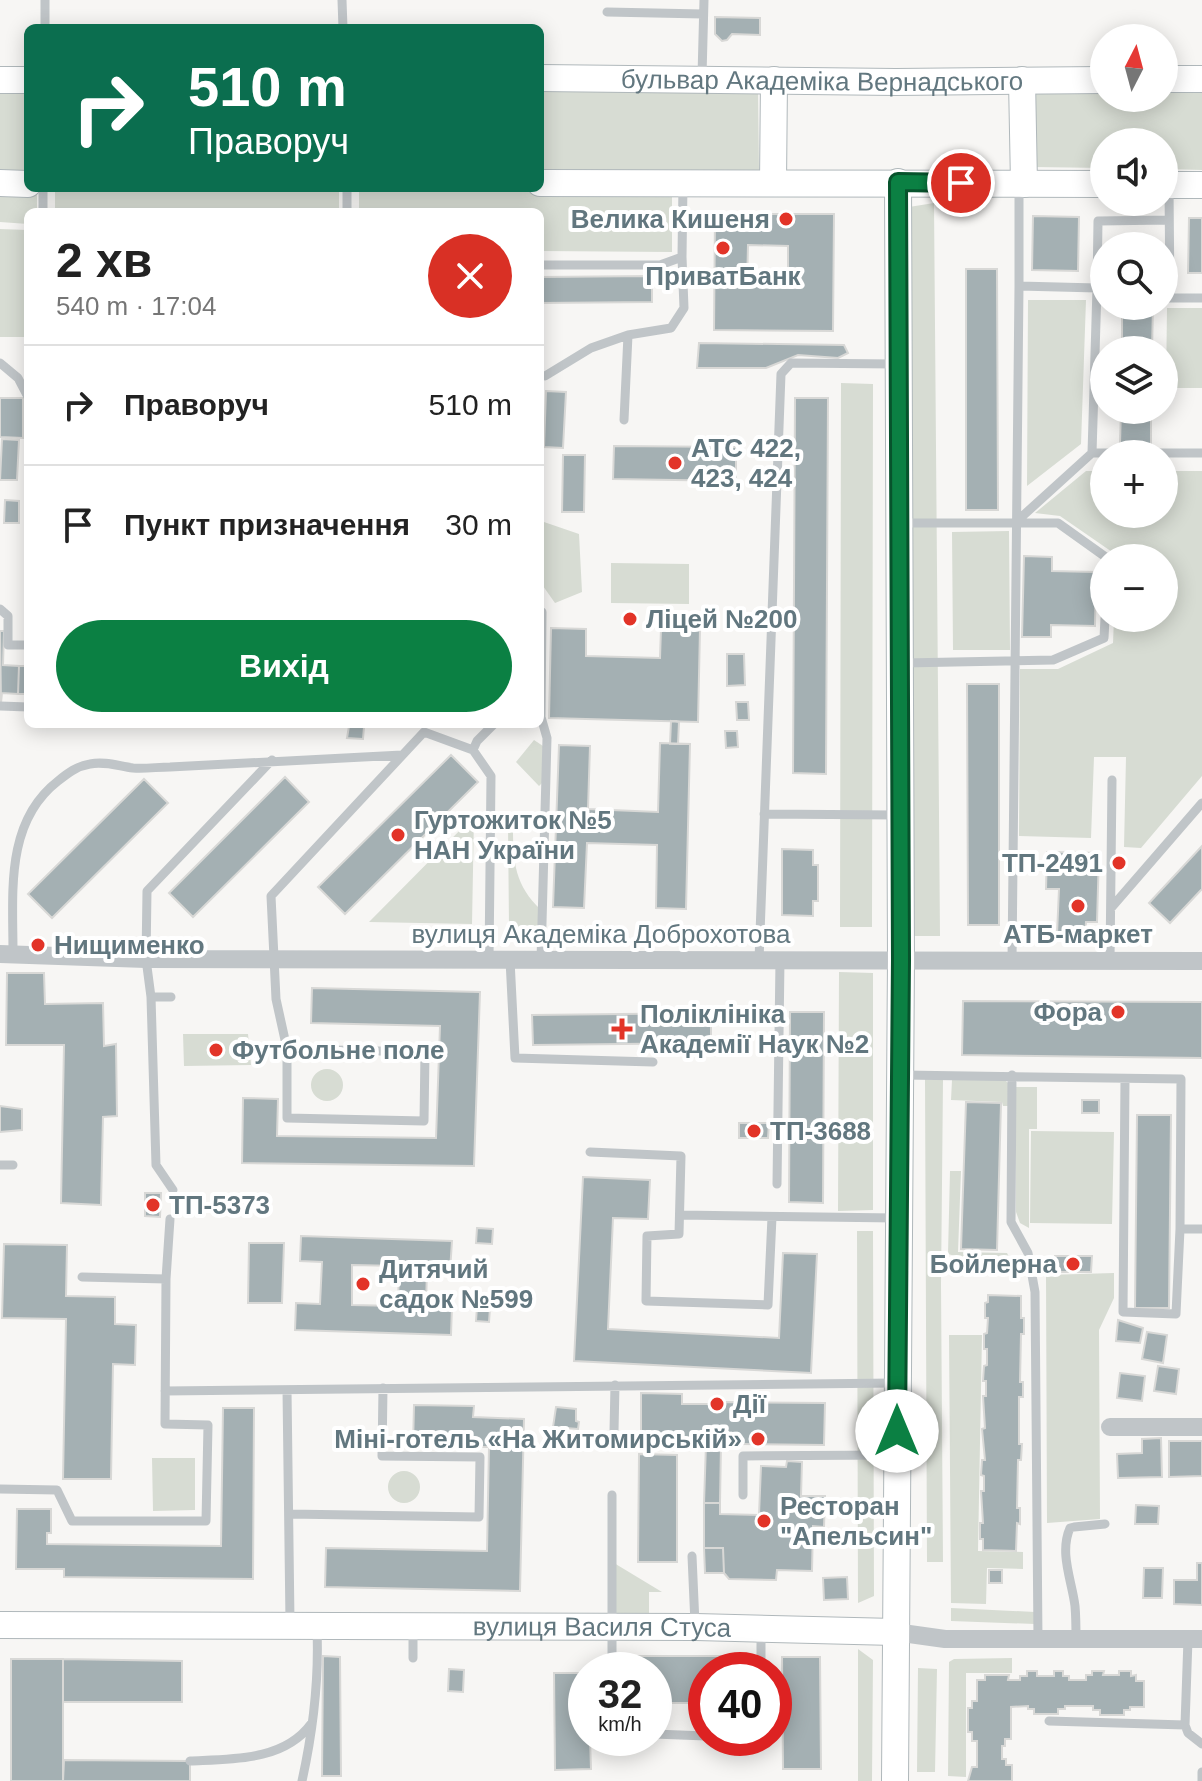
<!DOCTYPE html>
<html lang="uk">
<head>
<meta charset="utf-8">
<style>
  :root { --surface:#fff; --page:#f6f6f6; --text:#222; --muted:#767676; --line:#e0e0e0; --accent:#0b8043 }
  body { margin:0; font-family:Helvetica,sans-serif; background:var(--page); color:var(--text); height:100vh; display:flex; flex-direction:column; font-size:30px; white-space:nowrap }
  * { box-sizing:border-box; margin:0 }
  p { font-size:26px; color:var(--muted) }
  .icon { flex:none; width:44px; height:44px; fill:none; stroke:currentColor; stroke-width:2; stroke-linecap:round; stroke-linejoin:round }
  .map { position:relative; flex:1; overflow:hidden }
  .drawer { position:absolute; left:24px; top:208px; width:520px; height:520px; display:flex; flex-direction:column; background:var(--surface); border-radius:12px; box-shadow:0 4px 20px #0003 }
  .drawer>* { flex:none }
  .hud { position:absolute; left:24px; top:24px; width:520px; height:168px; border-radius:12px; box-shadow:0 4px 20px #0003; background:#0b6e4f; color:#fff; overflow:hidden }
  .needle { width:52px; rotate:6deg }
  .tools { position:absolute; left:1090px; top:24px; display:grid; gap:16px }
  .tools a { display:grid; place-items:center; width:88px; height:88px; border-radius:50%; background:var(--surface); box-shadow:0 4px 20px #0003; font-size:40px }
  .speed { position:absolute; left:568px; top:1652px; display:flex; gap:16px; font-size:40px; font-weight:700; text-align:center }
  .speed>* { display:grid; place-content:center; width:104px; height:104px; border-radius:50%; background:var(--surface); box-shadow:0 4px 20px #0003; line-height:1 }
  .speed small { font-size:20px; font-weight:400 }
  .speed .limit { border:12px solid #d22; background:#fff; color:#111 }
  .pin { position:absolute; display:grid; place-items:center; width:68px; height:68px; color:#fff; margin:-34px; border:4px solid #fff; border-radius:50%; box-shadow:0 2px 8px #0007 }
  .me { position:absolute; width:88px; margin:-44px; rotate:0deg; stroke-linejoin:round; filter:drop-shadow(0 0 6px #0008) }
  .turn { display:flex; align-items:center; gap:28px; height:168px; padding:0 32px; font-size:36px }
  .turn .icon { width:104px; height:104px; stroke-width:2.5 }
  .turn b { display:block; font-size:56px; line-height:68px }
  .round { display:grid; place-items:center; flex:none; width:84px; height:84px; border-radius:42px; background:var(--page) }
  .head { display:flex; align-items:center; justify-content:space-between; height:136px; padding:0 32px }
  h1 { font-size:48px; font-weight:800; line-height:60px }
  .cta { display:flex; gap:16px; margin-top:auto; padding:16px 32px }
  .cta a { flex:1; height:92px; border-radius:48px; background:var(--accent); color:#fff; font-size:32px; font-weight:800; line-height:92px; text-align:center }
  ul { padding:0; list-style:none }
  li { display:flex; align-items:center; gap:24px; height:120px; padding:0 32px; border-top:2px solid var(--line) }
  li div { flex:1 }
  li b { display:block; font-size:30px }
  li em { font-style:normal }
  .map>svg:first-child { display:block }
</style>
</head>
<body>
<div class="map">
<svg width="1202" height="1781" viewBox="0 0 1202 1781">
  <rect width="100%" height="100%" fill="#f7f6f4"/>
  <path fill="#d7dcd3" d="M0,85H28V170H0Z
    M540,86L758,87L759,171H540Z
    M1034,88H1104V98H1164V89H1202V170L1164,169V142H1104V168L1034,167Z
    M0,186L37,188V212H28V224L0,222Z
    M55,188H339V212H55Z
    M359,188L672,189V252L540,251V212H359Z
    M934,203L940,936H913L909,207Z
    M0,229L28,230V337H0Z
    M1028,300H1086L1081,444L1027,486Z
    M1167,308H1202V388H1166Z
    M841,383L873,384L872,927H840Z
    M1086,471H1104V514H1164V471H1202V776L1141,848L1124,847L1126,757H1094L1091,838L1019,836L1020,669H1058L1113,643L1114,618H1164V558H1116L1115,554L1060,516L1035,513Z
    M540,490L544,522L579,534L582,592L555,603L543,586V618L540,622Z
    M1009,531L1010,650H953L952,532Z
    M611,563L689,564V604L611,603Z
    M534,740L543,746L542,783L539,786L516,762Z
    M474,816L472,924L369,922Z
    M508,825L513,828C513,863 515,885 541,910L540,926L509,927Z
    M839,972L873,973V1210L838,1211Z
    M183,1034H248L251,1065L184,1066Z
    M311 1085a16 16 0 1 1 32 0a16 16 0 1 1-32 0Z
    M925,1079L943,1080L941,1285L943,1562H927Z
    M952,1080H1005L1009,1084L1008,1106H1003L1002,1102L951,1100Z
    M1016,1087H1037V1129H1029V1228L1020,1223L1016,1212Z
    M1031,1131L1114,1132L1112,1224L1030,1223Z
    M950,1171H961L958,1252L1007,1253L1014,1267L1022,1268V1275L948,1254Z
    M857,1231H873L874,1596L858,1603Z
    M1114,1273V1298L1099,1330L1100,1519L1047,1523L1046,1275Z
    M949,1335H982L978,1551L1023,1552V1569L987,1568L986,1604L951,1603Z
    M152,1458H195V1510L153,1511Z
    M388 1487a16 16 0 1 1 32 0a16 16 0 1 1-32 0Z
    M614,1563L662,1592H649V1622L616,1616Z
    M951,1608L1035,1612V1624L951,1621Z
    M858,1649L873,1660L872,1781H858Z
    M1012,1658V1673H966V1777L948,1776L949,1662L954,1659Z
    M918,1668L937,1669L935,1772H917Z"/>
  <path fill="#a4b0b3" stroke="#d8d8d6" stroke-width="2" fill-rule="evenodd" d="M715,17L760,18V35L732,34L727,40L722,41L715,34Z
    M715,214H834L833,331L714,330ZM748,245L788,246V286H747Z
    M1033,216L1079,217L1078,271L1032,270Z
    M1189,218H1202V273H1188Z
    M966,269H997L998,510H966Z
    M652,276V302L540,303V277Z
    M1122,306H1153L1152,350H1122Z
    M699,343L844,345L848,353L838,358L798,355L766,368H697Z
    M546,391L566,392L563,448L544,447Z
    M0,398H23V438L0,437Z
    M795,398H828L826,774L793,773Z
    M1121,410H1151V444L1120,443Z
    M2,439L19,440L17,480H0Z
    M614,446L736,447V481L613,479Z
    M563,455H585L584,512H562Z
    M5,500L19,501V523H4Z
    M1024,556L1052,557V571L1096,572L1095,626L1051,625V637H1022Z
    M551,628L586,629V656L660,658L661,628L700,629L698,722L549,718Z
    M0,631H4L3,665L19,666L18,694L2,693L1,703Z
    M727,654H744L745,685L727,686Z
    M19,666H28V694H18Z
    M967,684H999V925H968Z
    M736,702H748L749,720H737Z
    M671,721L679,722L678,744H670Z
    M349,726L364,727L363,739L347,738Z
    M725,731H737L738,747L726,748Z
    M660,743L690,744L686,909L656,908L657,845L587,843L584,908L553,907L559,745L590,746L588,809L658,812Z
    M451,755L478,782L345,914L318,887Z
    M285,777L309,802L193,917L169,893Z
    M144,779L168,803L52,918L28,894Z
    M1202,846V889L1170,923L1149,903Z
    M782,849L813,850V865H818V901H813V916L782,915Z
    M1047,852L1099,853L1097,922H1086L1085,934H1057L1059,889H1046Z
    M7,973H44L45,1004L103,1003L104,1046L116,1044L117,1116L103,1117L101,1205L61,1203L64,1045H6Z
    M312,988L480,992L474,1166L242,1163L243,1098L278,1099L277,1136L436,1138L440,1026L311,1023Z
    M963,1001L1202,1002V1058L962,1055Z
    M790,1012H824L823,1203L789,1202Z
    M711,1013V1043L533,1045L532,1015Z
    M1082,1100H1099V1113H1082Z
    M966,1102L1001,1103L997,1250L961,1249Z
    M0,1106L22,1109V1130L0,1132Z
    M1137,1115H1171L1169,1308H1135Z
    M739,1123H769L768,1138H739Z
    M583,1177L650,1180L648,1219L613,1218L608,1329L779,1338L783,1253L817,1254L811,1373L574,1361Z
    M145,1193H161L160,1217L145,1216Z
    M477,1228L493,1229L492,1244L476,1243Z
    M301,1236L452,1241L450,1271L427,1270L426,1305L452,1306L451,1335L295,1330L296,1303L320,1304L322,1262L300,1261ZM352,1265L399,1266L398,1306L352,1305Z
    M249,1243H284L282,1303H248Z
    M4,1244L67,1245L66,1296L115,1297V1324L136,1325L135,1365L113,1364L111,1479H63L66,1319L2,1318Z
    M1055,1256H1092L1091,1272H1055Z
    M988,1295L1021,1296V1318H1024V1334H1021L1020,1382H1023V1397H1019V1444H1022L1021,1460H1018L1017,1508H1020V1524L1017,1523L1016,1551L983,1550V1539H980V1523H983L981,1491H984V1476L981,1475L982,1460H985L982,1429L985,1428L983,1396H986V1381H983L984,1366L987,1365V1349H984V1334L987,1333L988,1318H985V1303L988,1302Z
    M477,1307L490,1308L489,1322L476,1321Z
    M1118,1320L1143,1328L1140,1343L1116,1341Z
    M1147,1332L1167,1335L1163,1363L1142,1359Z
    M1158,1366L1179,1369L1176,1394L1154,1391Z
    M1120,1373L1145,1376L1142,1401L1117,1398Z
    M641,1393L682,1394V1404H723V1402L825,1403L824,1445L641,1443Z
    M414,1405L474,1406L473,1417L524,1419L520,1591L325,1587L326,1548L487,1551L489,1447L413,1446Z
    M556,1407L576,1409V1421L579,1422L578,1429L553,1427Z
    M223,1408H254L253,1579L64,1577V1569H16L17,1509H51V1533H47V1544L221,1546Z
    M1161,1438L1162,1477L1118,1478L1117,1454L1142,1453V1439Z
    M1169,1441H1202V1476L1169,1477Z
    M706,1444H721L720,1503H704Z
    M639,1454L677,1455V1562H638Z
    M787,1461L802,1462L801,1496H825L824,1527L813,1526L812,1571L777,1570L776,1580L729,1579L724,1573L723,1548H704V1503H720V1514L759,1515L761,1466L786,1467Z
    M1136,1505L1159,1506L1158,1524H1135Z
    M704,1548H723L724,1573H705Z
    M1197,1563H1202V1605L1174,1604V1580H1197Z
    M1144,1568H1163L1162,1598H1143Z
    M989,1570H1002V1583H989Z
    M847,1577L848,1599L824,1600L823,1578Z
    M323,1656L340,1657L341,1776H322Z
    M634,1656H724V1670H706V1719H693V1703H665V1719H654V1670H633Z
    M782,1657H820L821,1769H783Z
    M11,1659H63V1781H11Z
    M63,1659L182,1661V1702H63Z
    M449,1669L464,1670L463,1692L448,1691Z
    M1027,1671H1037V1676H1054V1671H1063V1676H1069V1680H1086V1675H1092V1671H1104L1103,1675H1119V1671H1131V1676L1136,1675V1681H1144V1707H1130V1710H1124V1715H1100V1710H1093V1706H1065V1709H1058V1714H1034V1709H1028V1706L1011,1707V1739H1005V1746H1002V1759H1006V1765H1012V1781H968L972,1767H977V1741H972V1732H968V1708H972V1701H977V1680H985V1675H1009L1008,1680H1020V1676H1027Z
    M554,1673H586V1738H590L591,1769L555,1770Z
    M64,1760L190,1761V1781H63Z"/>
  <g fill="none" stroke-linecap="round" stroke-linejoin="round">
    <defs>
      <g id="secondary">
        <path id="s1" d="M540,78L896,82L1104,80"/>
        <path d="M1164,79H1202"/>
        <path d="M0,80H28"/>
        <path d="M1022,80L1024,184"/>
        <path d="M0,183L28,184"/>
        <path d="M540,183L1104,184"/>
        <path d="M773,183L774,80"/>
        <path d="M1164,185H1202"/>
        <path id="s2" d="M0,1625L696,1627L895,1632"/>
        <path d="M895,1781L901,960L898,182"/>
      </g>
    </defs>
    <use href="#secondary" stroke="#b0b8bb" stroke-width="28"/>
    <path stroke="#c0c5c8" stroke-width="9" d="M45,0V28
      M342,0L343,28
      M607,12L703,14
      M702,76L704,0
      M1019,187V286L1097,288L1098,221L1169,220
      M43,188V212
      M1169,188L1170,298H1202
      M347,212V188
      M540,265H660L682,257L683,184
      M0,363L18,378L28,397
      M545,376L591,348L628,335L671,328L684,308L682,257
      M624,420L628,335
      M1092,453H1202
      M1016,522L1092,453L1097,288
      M903,523H1058L1107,558
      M0,609L8,616V645H28
      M904,663L1053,660L1104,638L1105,618
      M0,706L28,707
      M473,750L477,741L494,724
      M764,814L896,815
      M1111,908L1202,803
      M13,953C13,892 5,822 58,781C68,773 77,766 90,764C105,761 118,766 133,768C145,769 158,767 170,767L402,755
      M510,960L515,1058L653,1062
      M541,960L547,738L541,717L542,612
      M759,960L781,374L791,363L895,364
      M1012,961L1019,286
      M1110,961L1112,780
      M151,997H171
      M287,1049L425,1052L424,1121L287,1118V1049L276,999L271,896L424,732L473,750L491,776L489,960
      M903,1075L1181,1079L1180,1229L1176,1314L1123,1312L1125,1079
      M1012,1075L1011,1222L1028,1253L1035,1292L1038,1640
      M590,1152L681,1156L679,1234L647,1236L646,1301L768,1305L772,1217
      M0,1165H13
      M777,1184L780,960
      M173,1190L156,1165L151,997L146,959L147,891L272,760
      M680,1215L896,1218
      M1180,1229H1202
      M82,1277L166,1279
      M287,1390L290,1622
      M165,1391L894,1383
      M614,1431L615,1385
      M0,1489L57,1490L72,1521H206L208,1425L165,1424L166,1279L170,1219
      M743,1495V1456L894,1455
      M289,1514L479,1517L480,1457L382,1456L383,1388
      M692,1556L695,1624
      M413,1630V1658
      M1188,1639L1185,1725L1188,1733L1202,1744
      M1076,1640C1076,1629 1076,1617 1075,1606C1072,1581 1059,1553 1070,1528L1074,1527L1105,1524
      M612,1670V1495
      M761,1670V1629
      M1049,1721L1185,1725
      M654,1734L706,1736
      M190,1761C232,1759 284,1761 311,1724
      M302,1781C313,1731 319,1680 317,1630
      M1202,1781V1772"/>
    <path stroke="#c0c5c8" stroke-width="18" d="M0,954L146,959L1202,961
      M1110,1427H1202
      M895,1632L945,1639H1202"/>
    <use href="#secondary" stroke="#fff" stroke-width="26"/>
  </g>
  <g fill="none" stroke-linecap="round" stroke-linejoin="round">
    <defs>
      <path id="route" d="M897,1431L901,960L898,182L961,183"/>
    </defs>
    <use href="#route" stroke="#07532c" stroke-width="20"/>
    <use href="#route" stroke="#0b8043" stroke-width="14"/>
  </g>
  <g fill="#e23428" stroke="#fff" stroke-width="3">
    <circle cx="786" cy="219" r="8"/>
    <circle cx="723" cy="248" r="8"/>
    <circle cx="675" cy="463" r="8"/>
    <circle cx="630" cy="619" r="8"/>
    <circle cx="398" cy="835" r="8"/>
    <circle cx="1119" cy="863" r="8"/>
    <circle cx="1078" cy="906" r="8"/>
    <circle cx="38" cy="945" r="8"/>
    <circle cx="1118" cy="1012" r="8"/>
    <path d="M618 1017h8v8h8v8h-8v8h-8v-8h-8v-8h8z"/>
    <circle cx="216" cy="1050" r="8"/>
    <circle cx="754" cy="1131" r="8"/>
    <circle cx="153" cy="1205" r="8"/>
    <circle cx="1073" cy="1264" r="8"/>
    <circle cx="363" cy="1284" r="8"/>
    <circle cx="717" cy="1404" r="8"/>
    <circle cx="758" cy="1439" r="8"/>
    <circle cx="764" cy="1521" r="8"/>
  </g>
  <g text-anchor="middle" stroke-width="8" stroke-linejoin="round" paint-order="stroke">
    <g font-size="26" fill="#62777f" stroke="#fff">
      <text dy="9" stroke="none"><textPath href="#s1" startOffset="282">бульвар Академіка Вернадського</textPath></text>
      <text x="601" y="943">вулиця Академіка Доброхотова</text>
      <text dy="9" stroke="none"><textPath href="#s2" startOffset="602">вулиця Василя Стуса</textPath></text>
    </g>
    <g font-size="26" font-weight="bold" fill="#62777f" stroke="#fff" text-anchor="start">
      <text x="770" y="228" text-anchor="end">Велика Кишеня</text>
      <text x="723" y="285" text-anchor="middle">ПриватБанк</text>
      <text x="691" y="457">АТС 422,<tspan x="691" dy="30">423, 424</tspan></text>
      <text x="646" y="628">Ліцей №200</text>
      <text x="414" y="829">Гуртожиток №5<tspan x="414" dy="30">НАН України</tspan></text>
      <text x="1103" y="872" text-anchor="end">ТП-2491</text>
      <text x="1078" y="943" text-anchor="middle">АТБ-маркет</text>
      <text x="54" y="954">Нищименко</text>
      <text x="1102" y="1021" text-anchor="end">Фора</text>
      <text x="640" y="1023">Поліклініка<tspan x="640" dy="30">Академії Наук №2</tspan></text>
      <text x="232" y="1059">Футбольне поле</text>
      <text x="770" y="1140">ТП-3688</text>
      <text x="169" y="1214">ТП-5373</text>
      <text x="1057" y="1273" text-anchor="end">Бойлерна</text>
      <text x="379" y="1278">Дитячий<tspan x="379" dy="30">садок №599</tspan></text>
      <text x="733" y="1413">Дії</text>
      <text x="742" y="1448" text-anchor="end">Міні-готель «На Житомирській»</text>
      <text x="780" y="1515">Ресторан<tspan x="780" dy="30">"Апельсин"</tspan></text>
    </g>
  </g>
</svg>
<div class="tools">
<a><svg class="needle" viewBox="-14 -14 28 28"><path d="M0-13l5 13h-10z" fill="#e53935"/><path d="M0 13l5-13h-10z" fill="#767676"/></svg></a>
<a><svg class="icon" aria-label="sound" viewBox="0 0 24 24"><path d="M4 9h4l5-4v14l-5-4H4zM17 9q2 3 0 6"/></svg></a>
<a><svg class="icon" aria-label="search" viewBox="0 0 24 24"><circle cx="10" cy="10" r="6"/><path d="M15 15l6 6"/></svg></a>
<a><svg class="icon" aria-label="layers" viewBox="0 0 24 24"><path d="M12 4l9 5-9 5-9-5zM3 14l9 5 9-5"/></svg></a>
<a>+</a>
<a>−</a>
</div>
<div class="speed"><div>32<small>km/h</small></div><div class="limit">40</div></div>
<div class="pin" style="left:961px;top:183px;background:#d93025"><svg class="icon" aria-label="arrive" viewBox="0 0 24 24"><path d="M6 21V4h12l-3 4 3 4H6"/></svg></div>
<svg class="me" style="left:897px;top:1431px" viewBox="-20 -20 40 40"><circle r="19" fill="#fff"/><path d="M0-13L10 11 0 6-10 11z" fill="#0b8043"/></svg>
<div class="hud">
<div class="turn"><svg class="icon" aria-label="right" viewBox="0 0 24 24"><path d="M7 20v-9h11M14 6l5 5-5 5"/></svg><div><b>510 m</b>Праворуч</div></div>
</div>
<section class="drawer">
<div class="head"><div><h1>2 хв</h1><p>540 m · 17:04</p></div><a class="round" style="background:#d93025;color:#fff"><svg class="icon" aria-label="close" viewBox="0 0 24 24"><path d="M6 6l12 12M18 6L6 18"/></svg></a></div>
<ul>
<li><svg class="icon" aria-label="right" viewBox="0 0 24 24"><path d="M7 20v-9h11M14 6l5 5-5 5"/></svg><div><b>Праворуч</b></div><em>510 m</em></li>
<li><svg class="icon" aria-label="arrive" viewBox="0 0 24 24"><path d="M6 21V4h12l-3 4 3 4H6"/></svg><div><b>Пункт призначення</b></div><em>30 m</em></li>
</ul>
<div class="cta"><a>Вихід</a></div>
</section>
</div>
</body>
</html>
